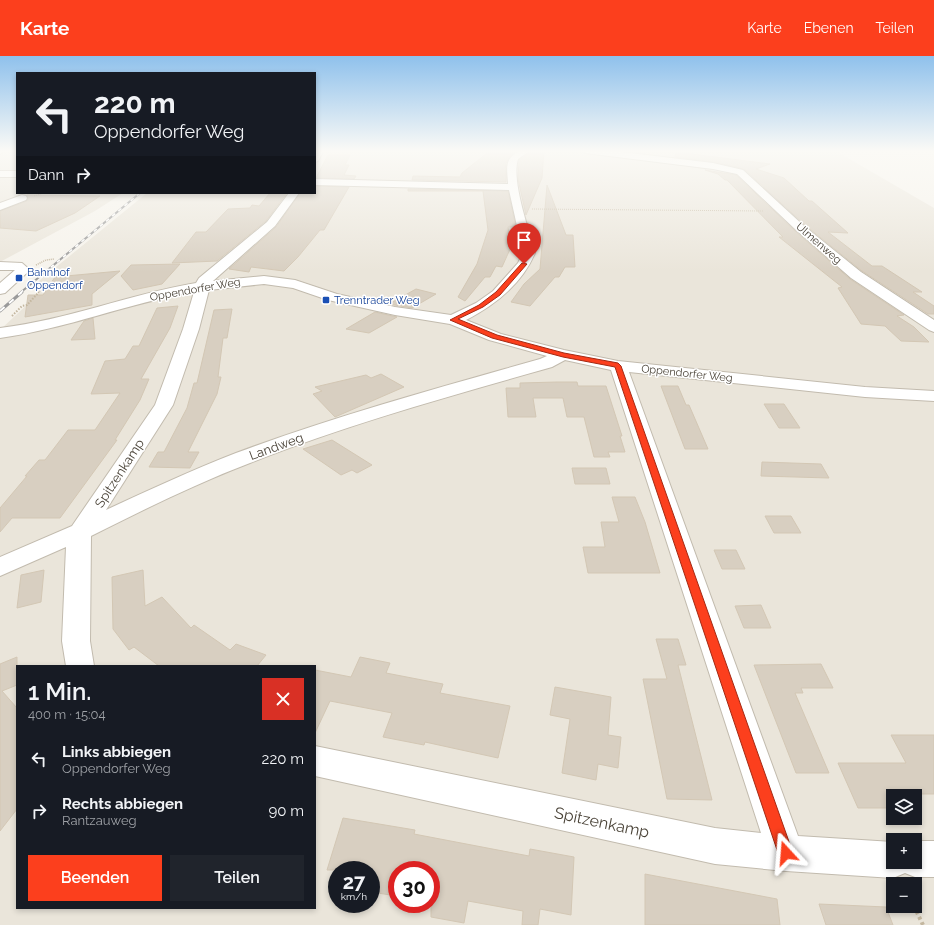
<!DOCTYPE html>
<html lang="de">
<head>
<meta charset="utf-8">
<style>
  :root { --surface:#171b24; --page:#20242c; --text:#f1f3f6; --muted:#9ea1a6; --accent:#fc3f1d }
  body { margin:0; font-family:Raleway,sans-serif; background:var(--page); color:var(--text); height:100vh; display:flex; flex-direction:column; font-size:15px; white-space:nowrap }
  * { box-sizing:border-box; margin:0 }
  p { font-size:13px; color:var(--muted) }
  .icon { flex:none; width:22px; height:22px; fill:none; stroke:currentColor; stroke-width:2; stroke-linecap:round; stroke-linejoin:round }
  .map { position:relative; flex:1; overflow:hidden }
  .details { position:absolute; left:16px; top:609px; width:300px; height:244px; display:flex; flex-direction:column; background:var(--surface); border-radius:0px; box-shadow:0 2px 6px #0003 }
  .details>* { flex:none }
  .hud { position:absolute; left:16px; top:16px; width:300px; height:122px; border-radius:0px; box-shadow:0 2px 6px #0003; background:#171b24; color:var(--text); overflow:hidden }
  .tools { position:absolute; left:886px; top:733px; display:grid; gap:8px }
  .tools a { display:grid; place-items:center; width:36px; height:36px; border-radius:0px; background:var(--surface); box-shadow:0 2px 6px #0003; font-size:20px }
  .speed { position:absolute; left:328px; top:805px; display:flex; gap:8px; font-size:20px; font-weight:700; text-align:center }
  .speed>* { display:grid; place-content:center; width:52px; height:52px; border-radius:50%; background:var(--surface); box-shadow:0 2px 6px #0003; line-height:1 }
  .speed small { font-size:10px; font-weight:400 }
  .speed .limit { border:6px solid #d22; background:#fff; color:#111 }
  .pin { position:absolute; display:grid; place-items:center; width:34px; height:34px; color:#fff; margin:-41px -17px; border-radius:50% 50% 50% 0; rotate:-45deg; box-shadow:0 0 4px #0007 }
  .pin .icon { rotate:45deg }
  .me { position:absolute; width:44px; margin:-22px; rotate:341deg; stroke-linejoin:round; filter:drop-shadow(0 0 3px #0008) }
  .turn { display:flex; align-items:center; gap:14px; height:84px; padding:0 12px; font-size:18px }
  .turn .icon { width:52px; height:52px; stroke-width:2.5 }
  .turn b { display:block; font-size:28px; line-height:34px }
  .then { display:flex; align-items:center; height:38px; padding:0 12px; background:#0003; gap:8px; font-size:15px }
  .round { display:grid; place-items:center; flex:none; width:42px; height:42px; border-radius:0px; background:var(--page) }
  .head { display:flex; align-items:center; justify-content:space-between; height:68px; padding:0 12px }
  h1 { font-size:24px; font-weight:600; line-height:30px }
  .primary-button { display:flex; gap:8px; margin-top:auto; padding:8px 12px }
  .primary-button a { flex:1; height:46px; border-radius:0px; background:var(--accent); color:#fff; font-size:16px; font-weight:600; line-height:46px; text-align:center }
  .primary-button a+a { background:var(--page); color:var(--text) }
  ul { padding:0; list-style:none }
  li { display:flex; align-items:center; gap:12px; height:52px; padding:0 12px }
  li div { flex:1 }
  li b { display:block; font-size:15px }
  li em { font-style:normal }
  header { display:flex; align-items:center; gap:24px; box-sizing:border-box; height:56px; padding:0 20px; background:var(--accent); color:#fff }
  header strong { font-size:19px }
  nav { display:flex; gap:22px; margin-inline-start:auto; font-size:14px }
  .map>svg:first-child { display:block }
</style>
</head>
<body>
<header>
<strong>Karte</strong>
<nav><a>Karte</a><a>Ebenen</a><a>Teilen</a></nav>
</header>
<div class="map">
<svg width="934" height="869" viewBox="0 0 934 869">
  <rect width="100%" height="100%" fill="#f6f3ec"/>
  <path fill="#eae5da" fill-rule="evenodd" d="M0,94H17V137H123L95,155L0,206Z
    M315,94H834L934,152V869H0V274L48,229H34L147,137H315ZM17,610H315V852H17ZM893,740H915V762H893ZM893,784H915V806H893ZM337,814H371V848H337ZM397,814H431V848H397ZM893,828H915V850H893Z"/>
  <path fill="#d8cfc1" stroke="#d3c7b4" d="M491,94L516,95L510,100L506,107V126L412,124L413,120L460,121L462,117Z
    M538,94H544L542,122L526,159L518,123L519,104L531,96Z
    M676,96L770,108L756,113L784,122L809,145H812L848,177L828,176L872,210H882L922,236H913L934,250V258H928L862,215L805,169L744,113L713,106L675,101Z
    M328,99H350L345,109H349L344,119L356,120L354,123L316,122Z
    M705,114L736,119L795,175L850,223L904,259L897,260L914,271L929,286L901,285L885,270L861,268L838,232L842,231L779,181H783L727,124H725L718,118Z
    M547,129L566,179H573L575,211H565L559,221H555L530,250L511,246L524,228L540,213Z
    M315,130L349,131L324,174H320L298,201L284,215L251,211L249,216L229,213L276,171L300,137H315Z
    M408,133L508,135L516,171H508L511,191L502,211L496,210L490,221H485L465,245L458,241L477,208L488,174L483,135H408Z
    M270,137H287L266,165L217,205L172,207L196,176H206L228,153L250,152L252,149L259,150Z
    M27,139L100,140L75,157L36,175L0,172V155L27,145L28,143Z
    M180,208L162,228L133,234L121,220L131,209Z
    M120,215L92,238V249L25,261L28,239H43L55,221Z
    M416,233L436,238L412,252L389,248Z
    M178,250L170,272L141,323H149L140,344L115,384H117L60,462H12L0,476V452L27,420H25L39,404H45L68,374H95L120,337L91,338L105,305L125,303L133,290H139L157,252Z
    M232,253L227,282H223L218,321H221L217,338L188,396H199L190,412L149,411L158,396H164L187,352L194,327H197L214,254Z
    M375,256L397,261L369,277L346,273Z
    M93,262L95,283L71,284L84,265Z
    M381,318L404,331L335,361L313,338L322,335L315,331L366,319L371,322Z
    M557,326H577L578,330H606L622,380H620L625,396H608L610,401H594L584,361H567L563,342H533L536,361H508L506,332H520V327Z
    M661,330H678L686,349H689L708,393H685Z
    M764,348H784L800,372H779Z
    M332,384L372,409L357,417L352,414L341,419L303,393Z
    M762,406L821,408L829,422L761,420Z
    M572,412H606L610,428H575Z
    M612,441H635L645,466L660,517H588L583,491H605L601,466H619Z
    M765,460H791L801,477H774Z
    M714,494H736L745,513H722Z
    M44,514L41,546L17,552L21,519Z
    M143,514L145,550L162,541L191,572L194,569L230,594L236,588L266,599L257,610H159L134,591L129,594L113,573L112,521Z
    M761,549L771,572H744L735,550Z
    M656,583H678L686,609H678L712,744L667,743L643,623H667Z
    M17,601V629L2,635L17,652V753L0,775V608Z
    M360,601L390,607L386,617L443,628L440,637L510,650L498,702L425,686L424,689L383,681L392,657L330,645L315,677V614L351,621Z
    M821,608L833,632H801L803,637H795L829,717H796L754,609Z
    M555,631L611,641L608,679L621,681L618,712L598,708L596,724L562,717L570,663L550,659Z
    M891,679H934V738H893V752H858L838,707H906Z
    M343,762L415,774L414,778L529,800L530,793L574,801L571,859L540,853L538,869H522L523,855L468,845L464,867L431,861V814H397V840L371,836V814H327Z
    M645,818L777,843L780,869H645Z
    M819,848L886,851L893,869H826Z"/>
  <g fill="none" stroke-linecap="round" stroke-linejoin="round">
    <defs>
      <path id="minor" d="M0,94H6L0,98Z
        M316,94H324L318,105L315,106Z
        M521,94H531L518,103C511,124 529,174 535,197C522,228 495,249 466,264L501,278L564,294L618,305L865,331L934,335V345L865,341L629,316L798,780L893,786V806H915V785H934V821H915L905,817L893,822L786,815L715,808L315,720V690L715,772L761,777L611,314L565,304L552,311C450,340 348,368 250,407C195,428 143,454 91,480L90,585L94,610H66L62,585L66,491L0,520V501L72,470L155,349L183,273L194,236C128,247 66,273 0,282V272C67,264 130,238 196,227L199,222L267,166L289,137H299L275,170L213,225L264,220L295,224L337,238L395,251L451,259L476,247L493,235L518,207L523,197L509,134L315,129V123L508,128C507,110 504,103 521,94ZM264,228L293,232L328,244L395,259L450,268L489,284L547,300L540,303C438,332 335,360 236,397C192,414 149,434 106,454L173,349L199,273L209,234Z
        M581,94H605L713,107L743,114L804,170L861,216L934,264V276L929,274L851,222L796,174L737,118L713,113L585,97Z
        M0,115H17V121H0Z
        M22,139L26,140L27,142L26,144L0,154V147Z
        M0,206L22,207L30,214L5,237L0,238V227L15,214H0Z"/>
    </defs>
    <use href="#minor" stroke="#c2bbae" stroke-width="2"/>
    <path stroke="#c4b79f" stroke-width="1" stroke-dasharray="1 1" stroke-linecap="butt" d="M34,140L44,137
      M532,153L763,155"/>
    <path stroke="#c4b79f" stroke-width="1.5" stroke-dasharray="1 1" stroke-linecap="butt" d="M36,209L46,204L54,203
      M38,237L46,229"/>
    <path stroke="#c4b79f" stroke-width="2" stroke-dasharray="1.5 1.5" stroke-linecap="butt" d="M12,260L22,250L27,249L39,236"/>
    <path stroke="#c4b79f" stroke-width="4" stroke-dasharray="3 3" stroke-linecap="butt" d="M914,850L923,869"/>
    <use href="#minor" fill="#fff" fill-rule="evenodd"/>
    <defs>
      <path id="rail-far1" d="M20,237L140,137"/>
      <path id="rail" d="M0,255L22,236"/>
    </defs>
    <use href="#rail-far1" stroke="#9a9a9a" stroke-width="2"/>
    <use href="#rail" stroke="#9a9a9a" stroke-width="3"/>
    <use href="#rail-far1" stroke="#fff" stroke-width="1.5" stroke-dasharray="4" stroke-linecap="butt"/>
    <use href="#rail" stroke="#fff" stroke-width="2" stroke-dasharray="6" stroke-linecap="butt"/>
  </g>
  <linearGradient id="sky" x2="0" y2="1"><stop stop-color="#8fc1ec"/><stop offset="0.44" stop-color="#fbfaf6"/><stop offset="1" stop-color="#fbfaf6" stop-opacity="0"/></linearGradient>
  <rect width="934" height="216" fill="url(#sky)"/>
  <path fill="#fc3f1d" stroke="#a42913" d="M522,207L527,208L500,239L483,251L458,263L497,279L564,297L618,307L621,310L793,797L791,803L786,805L781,803L778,797L615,311L563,301L492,282L450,264L479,249L496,236Z"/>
  <g fill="#1a4fb4" stroke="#fff" stroke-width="1.5">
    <rect x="15" y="218" width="8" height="8" rx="2"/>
    <rect x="322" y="240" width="8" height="8" rx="2"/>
  </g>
  <g text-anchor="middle" stroke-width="3" stroke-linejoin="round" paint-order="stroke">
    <g font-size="11" fill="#4b4439" stroke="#fff">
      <text transform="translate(819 187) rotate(41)" y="4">Ulmenweg</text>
      <text transform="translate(195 233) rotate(-10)" y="4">Oppendorfer Weg</text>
      <text transform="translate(687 317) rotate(6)" y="4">Oppendorfer Weg</text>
    </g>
    <g font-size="11" fill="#164399" stroke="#fff" text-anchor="start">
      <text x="27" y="220">Bahnhof<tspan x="27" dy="13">Oppendorf</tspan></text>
      <text x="334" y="248">Trenntrader Weg</text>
    </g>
    <g font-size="13" fill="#4b4439" stroke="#fff">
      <text transform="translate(276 390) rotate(-20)" y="5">Landweg</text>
      <text transform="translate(119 417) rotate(-57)" y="5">Spitzenkamp</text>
    </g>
    <g font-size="16" fill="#4b4439" stroke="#fff">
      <text transform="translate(602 766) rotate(12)" y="6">Spitzenkamp</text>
    </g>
  </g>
</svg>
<div class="tools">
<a><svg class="icon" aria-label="layers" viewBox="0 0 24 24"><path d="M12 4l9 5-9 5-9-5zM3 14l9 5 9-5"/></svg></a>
<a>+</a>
<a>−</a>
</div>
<div class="speed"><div>27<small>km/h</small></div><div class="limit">30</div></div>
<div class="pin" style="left:524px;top:208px;background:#d93025"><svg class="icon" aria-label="arrive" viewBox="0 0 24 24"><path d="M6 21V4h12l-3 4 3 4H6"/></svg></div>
<svg class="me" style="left:786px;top:797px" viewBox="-20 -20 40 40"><path d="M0-17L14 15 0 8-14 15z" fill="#fc3f1d" stroke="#fff" stroke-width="4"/></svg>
<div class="hud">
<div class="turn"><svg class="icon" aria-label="left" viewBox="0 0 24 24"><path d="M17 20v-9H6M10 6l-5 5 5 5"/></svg><div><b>220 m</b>Oppendorfer Weg</div></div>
<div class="then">Dann<svg class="icon" aria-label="right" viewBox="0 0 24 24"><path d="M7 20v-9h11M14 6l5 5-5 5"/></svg></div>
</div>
<section class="details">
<div class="head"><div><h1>1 Min.</h1><p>400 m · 15:04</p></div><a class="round" style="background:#d93025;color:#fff"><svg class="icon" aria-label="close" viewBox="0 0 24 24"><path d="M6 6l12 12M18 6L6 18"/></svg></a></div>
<ul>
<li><svg class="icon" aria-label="left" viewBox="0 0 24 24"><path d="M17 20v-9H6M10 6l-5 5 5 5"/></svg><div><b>Links abbiegen</b><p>Oppendorfer Weg</p></div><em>220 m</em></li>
<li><svg class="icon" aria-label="right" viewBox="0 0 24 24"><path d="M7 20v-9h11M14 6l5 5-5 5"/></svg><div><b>Rechts abbiegen</b><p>Rantzauweg</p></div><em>90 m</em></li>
</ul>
<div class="primary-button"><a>Beenden</a><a>Teilen</a></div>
</section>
</div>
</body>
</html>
